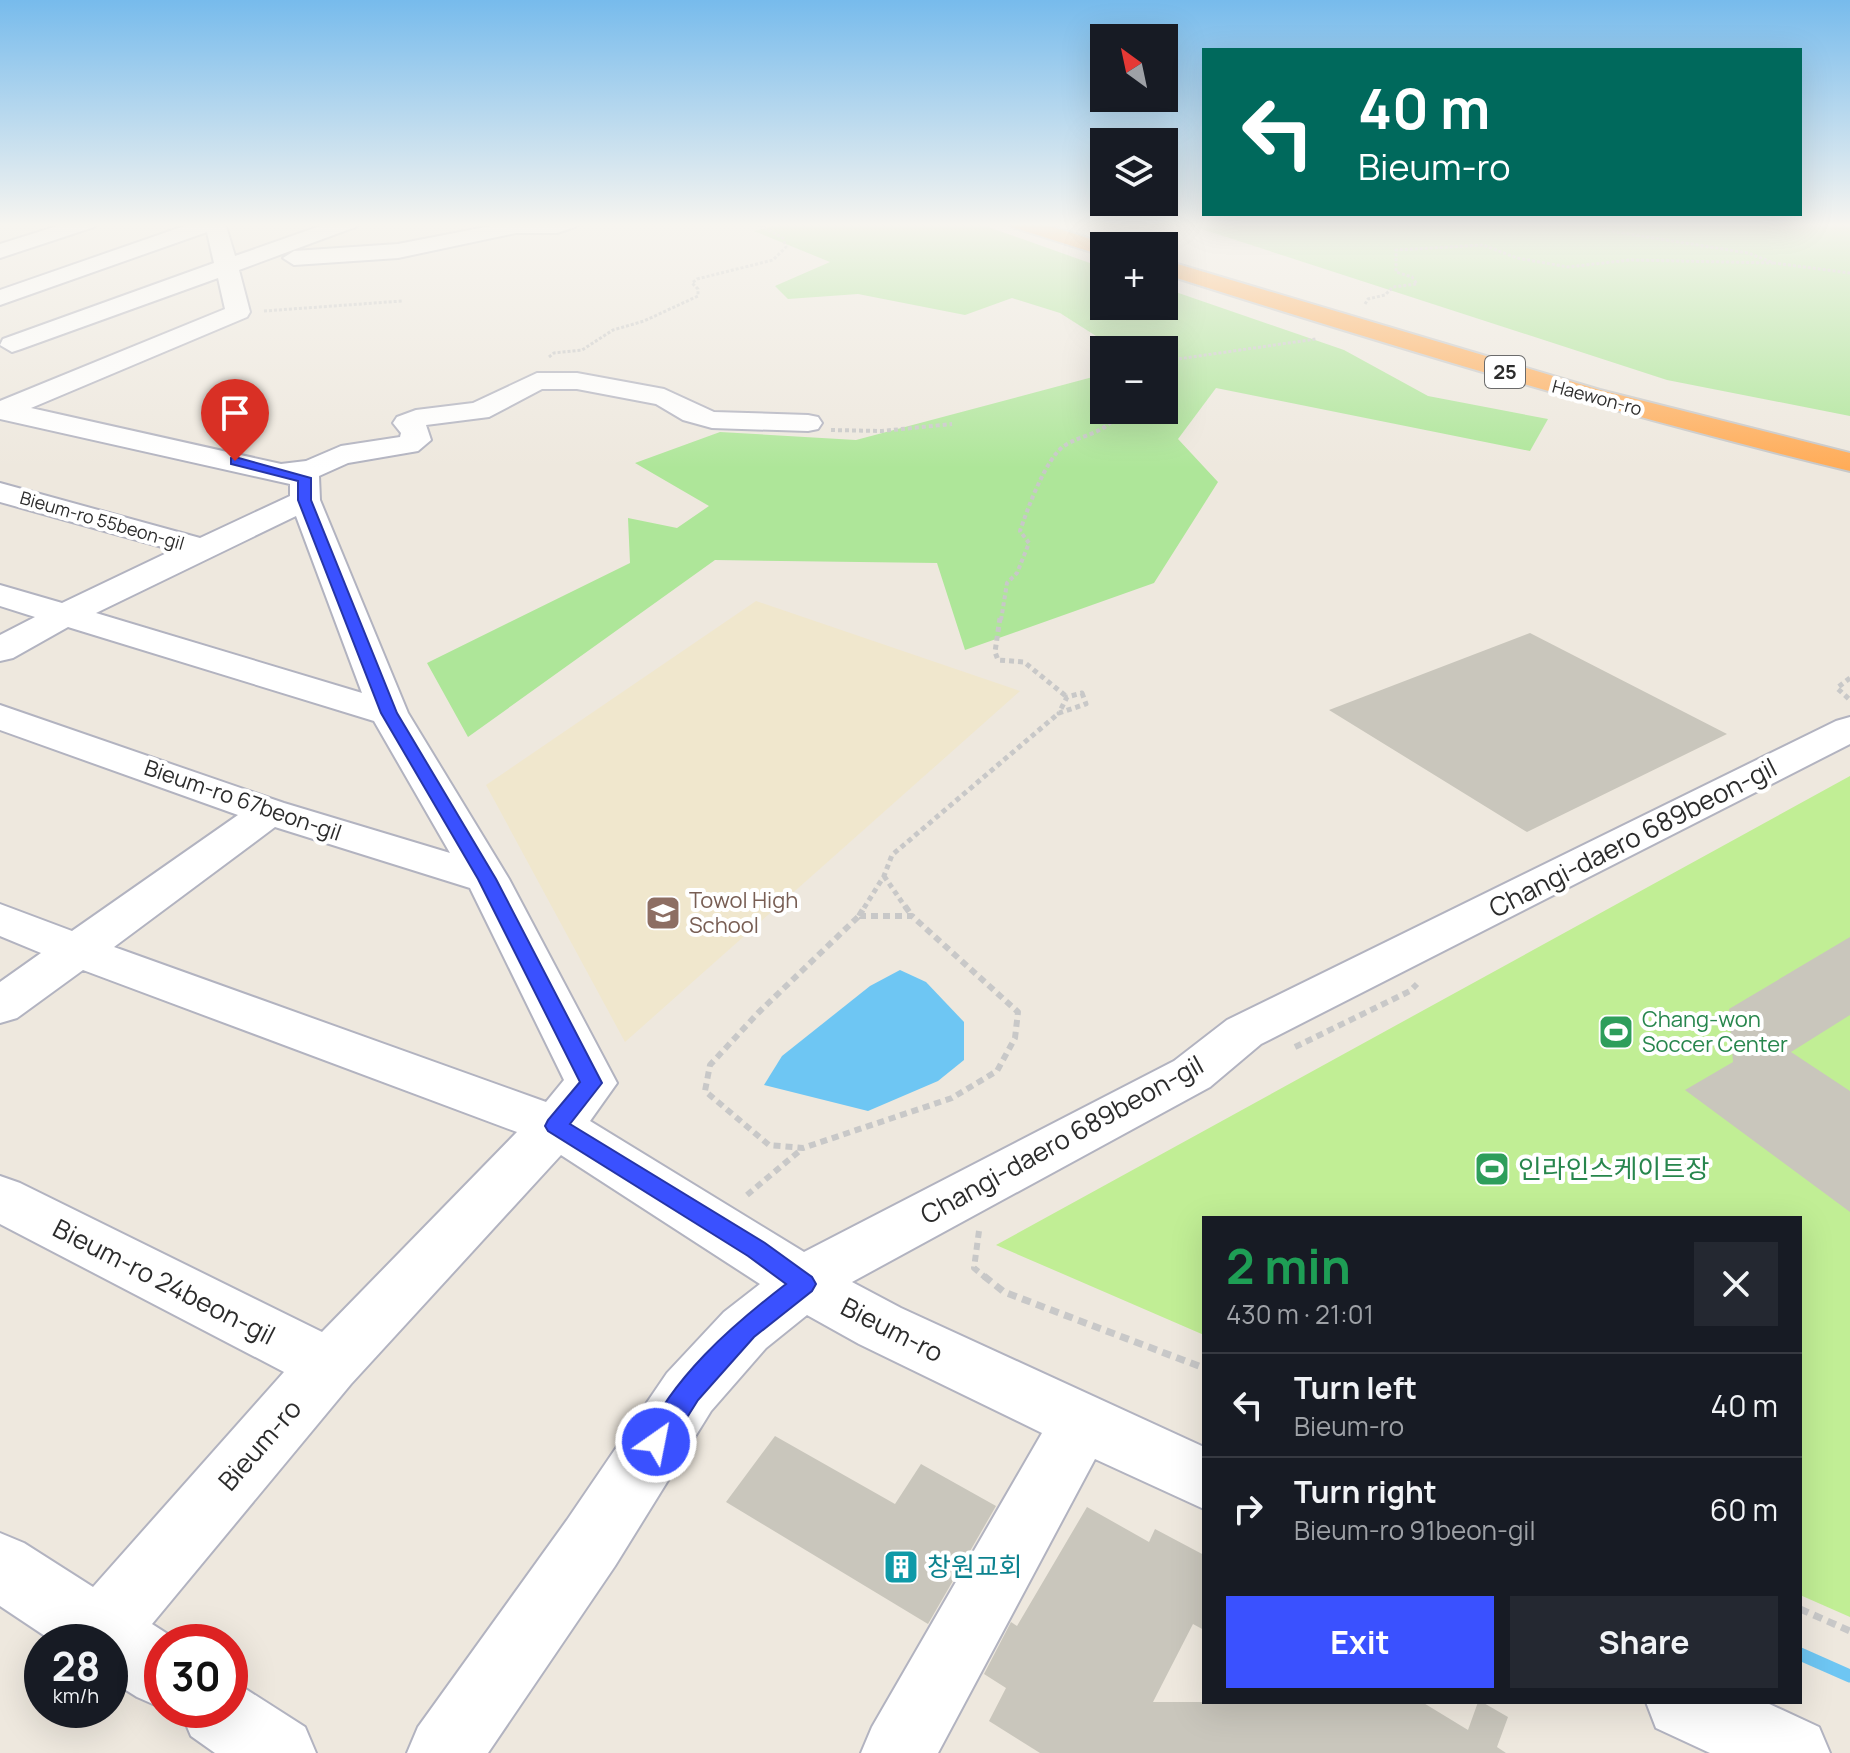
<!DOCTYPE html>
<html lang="en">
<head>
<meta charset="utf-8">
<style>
  :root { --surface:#171b24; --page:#242831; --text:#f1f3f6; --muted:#9ea1a6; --line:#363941; --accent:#3a51ff }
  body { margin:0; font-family:Manrope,"Noto Sans KR",sans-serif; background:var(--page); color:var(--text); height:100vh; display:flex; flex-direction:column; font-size:30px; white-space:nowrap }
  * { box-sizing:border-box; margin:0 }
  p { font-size:26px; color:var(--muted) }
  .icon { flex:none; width:44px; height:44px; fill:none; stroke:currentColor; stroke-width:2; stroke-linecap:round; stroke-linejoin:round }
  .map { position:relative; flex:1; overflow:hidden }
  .panel { position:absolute; left:1202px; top:1216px; width:600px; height:488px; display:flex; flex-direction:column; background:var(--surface); border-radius:0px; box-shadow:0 8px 32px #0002 }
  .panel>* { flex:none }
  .hud { position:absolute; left:1202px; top:48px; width:600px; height:168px; border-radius:0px; box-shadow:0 8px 32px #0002; background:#00695c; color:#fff; overflow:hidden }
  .needle { width:52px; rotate:327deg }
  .controls { position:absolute; left:1090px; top:24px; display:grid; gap:16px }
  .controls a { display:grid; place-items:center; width:88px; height:88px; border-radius:0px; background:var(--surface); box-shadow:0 8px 32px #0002; font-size:40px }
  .speed { position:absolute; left:24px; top:1624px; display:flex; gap:16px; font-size:40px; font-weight:700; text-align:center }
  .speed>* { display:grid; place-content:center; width:104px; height:104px; border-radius:50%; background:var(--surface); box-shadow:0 8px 32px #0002; line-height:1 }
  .speed small { font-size:20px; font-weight:400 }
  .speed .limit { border:12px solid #d22; background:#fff; color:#111 }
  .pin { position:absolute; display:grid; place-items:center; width:68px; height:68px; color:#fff; margin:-82px -34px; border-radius:50% 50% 50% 0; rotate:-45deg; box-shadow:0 0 8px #0007 }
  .pin .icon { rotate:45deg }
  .me { position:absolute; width:88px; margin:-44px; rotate:33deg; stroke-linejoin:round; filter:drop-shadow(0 0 6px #0008) }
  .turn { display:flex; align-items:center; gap:28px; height:168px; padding:0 24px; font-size:36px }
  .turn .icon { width:104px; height:104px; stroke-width:2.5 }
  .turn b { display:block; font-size:56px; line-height:68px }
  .round { display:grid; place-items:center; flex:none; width:84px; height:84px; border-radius:0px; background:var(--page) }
  .summary { display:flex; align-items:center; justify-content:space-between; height:136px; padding:0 24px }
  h1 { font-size:48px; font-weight:700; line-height:60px; color:#1e9e55 }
  .button { display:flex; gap:16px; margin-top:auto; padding:16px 24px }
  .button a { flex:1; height:92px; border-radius:0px; background:var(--accent); color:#fff; font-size:32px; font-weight:700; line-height:92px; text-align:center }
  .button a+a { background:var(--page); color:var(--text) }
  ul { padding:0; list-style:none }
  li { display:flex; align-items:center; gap:24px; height:104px; padding:0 24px; border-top:2px solid var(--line) }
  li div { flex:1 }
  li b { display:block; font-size:30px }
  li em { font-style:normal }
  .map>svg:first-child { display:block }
</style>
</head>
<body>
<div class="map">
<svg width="1850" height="1753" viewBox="0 0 1850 1753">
  <rect width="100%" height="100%" fill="#eee8de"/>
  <path fill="#f0e7cd" d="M756,601L1020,691L625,1042L486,785Z"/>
  <path fill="#aee699" d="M786,223H977L1104,268V306H1164V288L1344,350L1428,396L1548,419L1530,451L1216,388L1178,439L1218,482L1154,583L965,650L937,563L715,560L468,737L427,663L630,563L628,518L677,528L709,506L635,463L720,432L856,440L1104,374V410H1164V350H1118L1060,313L1012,298L965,315L858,294L788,299L775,286L830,262L754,231Z
    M1183,223H1850V416L1667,380Z"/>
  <path fill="#c1ee95" d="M1850,776V1617L1800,1595V1218H1204V1335L996,1245Z"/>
  <path fill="#6ec6f3" d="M900,970L926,982L964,1022V1060L938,1081L868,1111L764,1085L782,1056L870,986Z"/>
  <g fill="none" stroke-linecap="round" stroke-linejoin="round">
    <path stroke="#6ec6f3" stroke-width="13" d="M1800,1654L1850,1676"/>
  </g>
  <path fill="#c9c6bc" d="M1530,633L1727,734L1527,832L1329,710Z
    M1850,937V1015L1791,1052L1850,1091V1212L1685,1090L1733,1062L1729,1009Z
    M775,1436L895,1504L921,1464L996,1506L928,1624L726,1502Z
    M1087,1507L1149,1542L1155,1529L1204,1555V1630L1193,1624L1153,1702H1422L1468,1730L1478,1702H1482L1508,1717L1497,1747L1506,1753H1040L989,1721L1006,1688L984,1674L1011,1622L1017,1626Z"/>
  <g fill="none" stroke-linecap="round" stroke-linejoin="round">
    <defs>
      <path id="minor" d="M67,223H98L94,227L0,258V244Z
        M193,223H225L235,256L329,223H359L355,227L239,270L250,312L247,317L31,408L281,464L306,461L341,446L400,437L401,433L393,423L397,417L416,410L473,403L537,373H577L664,389L714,412L808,415L818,417L822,423L818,429L808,431L712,428L683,420L656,404L577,389H542L489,417L426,425L431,440L418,451L348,463L319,476L320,500L408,713L509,879L617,1083L590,1121L804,1252L1174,1061L1227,1020L1836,721L1850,717V744L1261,1044L1210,1087L852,1282L901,1308L1204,1447V1509L1095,1459L938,1753H861L872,1727L1042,1433L859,1344L807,1315L766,1348L711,1411L615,1566L488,1753H407L418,1727L567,1520L667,1373L724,1312L760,1284L561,1155L351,1384L152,1624L180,1642H162V1708L137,1697L110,1680V1642H54L0,1606V1533L24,1543L93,1587L284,1372L0,1224V1176L20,1183L322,1332L517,1132L83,970L17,1018L0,1023V982L41,953L0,936V904L72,931L238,815L0,730V705L284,803L450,853L374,721L68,627L13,658L0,661V635L35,617L0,606V585L62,603L173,550L0,502V483L200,538L290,496V484L0,419V401L225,309L218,278L21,349L12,352L0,345L3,339L214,263L207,232L0,305V290ZM296,516L362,693L96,613ZM275,827L470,888L564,1080L546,1102L114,947Z
        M506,223H579L575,227L557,233H516L398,258L294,265L283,258L294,251L398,244Z
        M230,1679L305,1727L316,1753H215L191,1736L180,1710H230Z
        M1646,1702H1765L1819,1727L1830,1753H1710L1656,1728Z"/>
      <path id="highway" d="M1008,223H1040L1113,246H1104V256L1012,227Z
        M1164,260L1600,390L1850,453V471C1618,415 1391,346 1164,274Z"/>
    </defs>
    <use href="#minor" stroke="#b2b3c0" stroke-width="4"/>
    <use href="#highway" stroke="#c8c8c8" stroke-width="4"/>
    <path stroke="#c8c8c8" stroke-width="3" stroke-dasharray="3 2" stroke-linecap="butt" d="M1588,223L1616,232L1748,253L1774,263L1850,273
      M1365,304L1368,299L1385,295L1393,287L1417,284L1412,277L1396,272V250L1483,245L1517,258L1568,267L1630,260L1774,263
      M264,311L402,301
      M549,357L554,353L582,350L613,330L644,321L698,296V289L692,283L697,279L773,260L786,247L783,238L755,223
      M1164,361L1316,339"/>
    <path stroke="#c8c8c8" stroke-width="4" stroke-dasharray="4 3" stroke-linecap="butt" d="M831,430L882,431L952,424
      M1001,620L1007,583L1017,573L1029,543L1020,531C1027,510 1046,458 1064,446C1079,436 1096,435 1110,423L1107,415L1111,410"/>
    <path stroke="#c8c8c8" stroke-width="5" stroke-dasharray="5 4" stroke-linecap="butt" d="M1000,618L995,652L998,660L1024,662L1067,697
      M1850,678L1837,688L1850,700
      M1082,693L1086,704L1059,713L1067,697Z
      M884,876L906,908
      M864,908L884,876L892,855L1059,713"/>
    <path stroke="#c8c8c8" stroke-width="6" stroke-dasharray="7 5" stroke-linecap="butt" d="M905,906L912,916
      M859,916L865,906
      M859,916H912L1018,1012L1015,1038L997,1071L952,1098L803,1148L769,1145L705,1091L710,1065L758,1013Z
      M1295,1047L1410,991L1417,984
      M747,1195L803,1148
      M979,1231L974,1268L986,1278"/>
    <path stroke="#c8c8c8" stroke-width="7" stroke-dasharray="9 6" stroke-linecap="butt" d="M984,1276L1004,1292L1204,1368
      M1800,1609L1850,1631"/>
    <use href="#minor" fill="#fff" fill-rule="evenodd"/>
    <use href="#highway" fill="#ffac58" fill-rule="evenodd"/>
  </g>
  <linearGradient id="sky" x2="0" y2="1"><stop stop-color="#77bbec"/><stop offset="0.48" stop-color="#f7f5f0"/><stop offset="1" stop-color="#f7f5f0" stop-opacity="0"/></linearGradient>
  <rect width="1850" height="468" fill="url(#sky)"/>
  <path fill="#3a51ff" stroke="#2635a6" stroke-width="2" d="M235,457L311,478V500L397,713L496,879L602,1083L570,1124L765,1243L812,1277L816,1284L812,1291L754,1337L698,1400L666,1451L656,1454L647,1451L643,1442C673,1377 730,1327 786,1284L748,1256L548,1131L545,1126L548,1120L580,1082L478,879L381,713L298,500V481L231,464V458Z"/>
  <defs>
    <symbol id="school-square" viewBox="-11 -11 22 22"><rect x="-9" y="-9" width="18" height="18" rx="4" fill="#8d6e63" stroke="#fff"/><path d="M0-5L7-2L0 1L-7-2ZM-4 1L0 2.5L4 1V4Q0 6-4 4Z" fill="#fff"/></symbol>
    <symbol id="stadium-square" viewBox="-11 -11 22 22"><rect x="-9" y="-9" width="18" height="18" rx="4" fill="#2e9e5b" stroke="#fff"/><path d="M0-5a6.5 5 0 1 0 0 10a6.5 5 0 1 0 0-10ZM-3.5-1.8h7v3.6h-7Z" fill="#fff"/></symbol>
    <symbol id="building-square" viewBox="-11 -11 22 22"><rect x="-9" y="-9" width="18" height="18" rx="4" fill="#0f9aa8" stroke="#fff"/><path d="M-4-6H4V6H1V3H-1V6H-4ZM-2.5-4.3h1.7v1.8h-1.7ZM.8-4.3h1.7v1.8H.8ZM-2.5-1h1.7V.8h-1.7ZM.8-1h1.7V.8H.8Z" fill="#fff"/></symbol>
  </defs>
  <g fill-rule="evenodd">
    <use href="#school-square" x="643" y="893" width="40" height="40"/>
    <use href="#stadium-square" x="1596" y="1012" width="40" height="40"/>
    <use href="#stadium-square" x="1472" y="1149" width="40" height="40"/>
    <use href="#building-square" x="881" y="1547" width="40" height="40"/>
  </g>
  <g text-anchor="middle" stroke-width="8" stroke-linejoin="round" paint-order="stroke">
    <g font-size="18" fill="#2c2c2c" stroke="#fff">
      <text transform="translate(1597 398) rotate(15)" y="6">Haewon-ro</text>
      <text transform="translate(102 521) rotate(16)" y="6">Bieum-ro 55beon-gil</text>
    </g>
    <rect fill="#fff" stroke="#6b6b6b" stroke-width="2" x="1485" y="356" width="40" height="32" rx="6"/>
    <g font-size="20" font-weight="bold" fill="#2c2c2c">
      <text x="1505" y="379">25</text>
    </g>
    <g font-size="22" fill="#2c2c2c" stroke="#fff">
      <text transform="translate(243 800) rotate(19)" y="8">Bieum-ro 67beon-gil</text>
    </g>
    <g font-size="22" fill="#785e54" stroke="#fff" text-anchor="start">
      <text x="689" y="908">Towol High<tspan x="689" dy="25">School</tspan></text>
    </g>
    <g font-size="22" fill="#27864d" stroke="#fff" text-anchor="start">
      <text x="1642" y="1027">Chang-won<tspan x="1642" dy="25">Soccer Center</tspan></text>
    </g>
    <g font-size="26" fill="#2c2c2c" stroke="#fff">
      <text transform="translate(1633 838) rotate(-27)" y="9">Changi-daero 689beon-gil</text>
      <text transform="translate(1062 1140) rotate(-29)" y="9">Changi-daero 689beon-gil</text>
      <text transform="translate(164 1282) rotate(27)" y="9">Bieum-ro 24beon-gil</text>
      <text transform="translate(892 1330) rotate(27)" y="9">Bieum-ro</text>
      <text transform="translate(260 1445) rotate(-49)" y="9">Bieum-ro</text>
    </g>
    <g font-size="26" fill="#27864d" stroke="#fff" text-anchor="start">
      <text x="1518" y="1178">인라인스케이트장</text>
    </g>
    <g font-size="26" fill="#0d838f" stroke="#fff" text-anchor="start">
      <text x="927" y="1576">창원교회</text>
    </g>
  </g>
</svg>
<div class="controls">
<a><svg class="needle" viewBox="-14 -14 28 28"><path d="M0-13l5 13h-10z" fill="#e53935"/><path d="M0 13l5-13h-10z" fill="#9ea1a6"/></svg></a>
<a><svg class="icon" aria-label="layers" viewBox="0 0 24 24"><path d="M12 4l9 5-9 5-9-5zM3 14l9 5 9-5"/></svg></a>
<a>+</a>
<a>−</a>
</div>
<div class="speed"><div>28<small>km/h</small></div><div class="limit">30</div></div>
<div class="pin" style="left:235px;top:461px;background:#d93025"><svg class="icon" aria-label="arrive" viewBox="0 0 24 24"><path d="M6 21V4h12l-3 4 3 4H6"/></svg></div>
<svg class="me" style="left:656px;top:1442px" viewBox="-20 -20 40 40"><circle r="17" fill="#3a51ff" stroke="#fff" stroke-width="3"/><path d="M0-11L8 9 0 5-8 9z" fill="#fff"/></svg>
<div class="hud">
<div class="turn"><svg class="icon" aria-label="left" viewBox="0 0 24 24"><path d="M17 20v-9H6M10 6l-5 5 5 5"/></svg><div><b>40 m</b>Bieum-ro</div></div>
</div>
<section class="panel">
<div class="summary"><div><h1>2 min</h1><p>430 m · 21:01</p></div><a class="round"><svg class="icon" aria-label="close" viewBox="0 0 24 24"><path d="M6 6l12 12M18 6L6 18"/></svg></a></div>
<ul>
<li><svg class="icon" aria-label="left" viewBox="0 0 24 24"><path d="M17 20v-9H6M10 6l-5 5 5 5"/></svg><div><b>Turn left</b><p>Bieum-ro</p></div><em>40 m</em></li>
<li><svg class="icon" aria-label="right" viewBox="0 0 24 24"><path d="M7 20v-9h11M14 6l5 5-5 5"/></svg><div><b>Turn right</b><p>Bieum-ro 91beon-gil</p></div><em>60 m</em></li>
</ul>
<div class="button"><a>Exit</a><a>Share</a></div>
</section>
</div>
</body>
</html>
